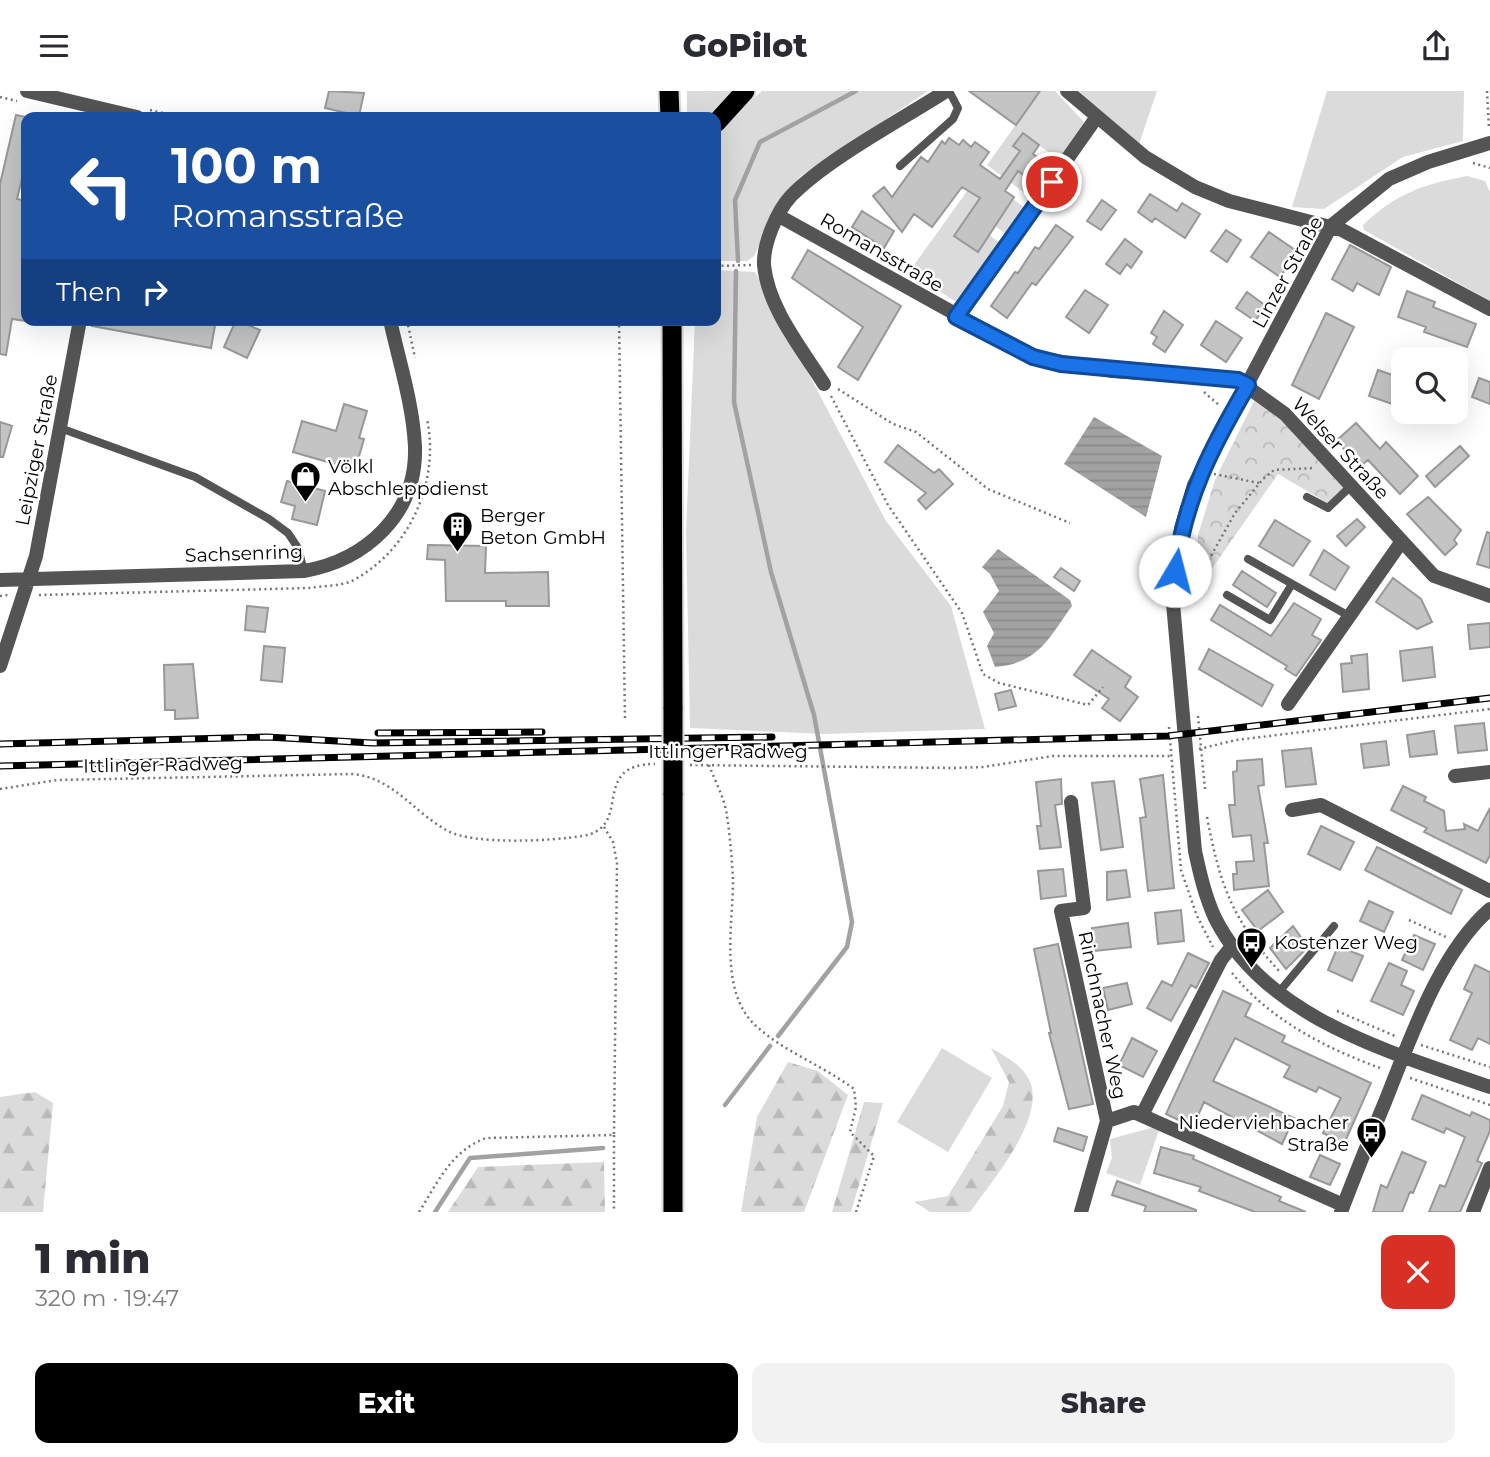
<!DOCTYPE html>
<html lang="en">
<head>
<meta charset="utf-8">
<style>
  :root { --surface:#fff; --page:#f2f2f3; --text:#2b2b33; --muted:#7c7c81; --accent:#000 }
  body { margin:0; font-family:Montserrat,sans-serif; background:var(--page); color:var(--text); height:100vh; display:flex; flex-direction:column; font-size:26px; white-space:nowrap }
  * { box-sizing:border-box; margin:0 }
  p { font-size:23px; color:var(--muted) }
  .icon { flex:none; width:38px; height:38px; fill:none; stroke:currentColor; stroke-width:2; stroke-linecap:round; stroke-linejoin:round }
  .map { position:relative; height:1121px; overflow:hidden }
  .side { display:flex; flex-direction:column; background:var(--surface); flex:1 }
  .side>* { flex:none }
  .banner { position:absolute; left:21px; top:21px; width:700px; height:214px; border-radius:14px; box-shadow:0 7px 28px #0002; background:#1a4fa0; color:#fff; overflow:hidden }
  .tools { position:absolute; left:1391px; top:256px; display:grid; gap:14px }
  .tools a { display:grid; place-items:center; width:77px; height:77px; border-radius:14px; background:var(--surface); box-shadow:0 7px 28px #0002; font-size:35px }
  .pin { position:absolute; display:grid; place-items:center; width:60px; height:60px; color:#fff; margin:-30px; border:4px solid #fff; border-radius:50%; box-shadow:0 2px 7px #0007 }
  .me { position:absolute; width:77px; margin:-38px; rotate:8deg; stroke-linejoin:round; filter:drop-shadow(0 0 5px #0008) }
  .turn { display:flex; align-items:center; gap:24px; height:147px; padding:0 35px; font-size:32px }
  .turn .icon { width:91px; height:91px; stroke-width:2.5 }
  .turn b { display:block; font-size:49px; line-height:60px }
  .then { display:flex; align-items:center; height:66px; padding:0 35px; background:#0003; gap:14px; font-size:26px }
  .round { display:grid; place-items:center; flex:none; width:74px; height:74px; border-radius:14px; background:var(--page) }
  .head { display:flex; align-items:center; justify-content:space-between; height:119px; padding:0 35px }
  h1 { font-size:42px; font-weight:800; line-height:52px }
  .action { display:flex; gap:14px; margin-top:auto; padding:14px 35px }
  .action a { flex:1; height:80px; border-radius:14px; background:var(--accent); color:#fff; font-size:28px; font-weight:800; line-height:80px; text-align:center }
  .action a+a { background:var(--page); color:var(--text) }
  header { display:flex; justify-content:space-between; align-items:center; height:91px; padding:0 35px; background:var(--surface); font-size:32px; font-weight:800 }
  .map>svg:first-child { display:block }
</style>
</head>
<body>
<header><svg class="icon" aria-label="menu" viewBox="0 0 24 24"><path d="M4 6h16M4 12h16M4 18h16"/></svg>GoPilot<svg class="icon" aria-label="share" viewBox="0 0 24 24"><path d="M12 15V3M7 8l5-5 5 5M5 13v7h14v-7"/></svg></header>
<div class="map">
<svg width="1490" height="1121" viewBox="0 0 1490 1121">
  <defs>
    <pattern id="forest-firs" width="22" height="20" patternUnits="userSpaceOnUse" patternTransform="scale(1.75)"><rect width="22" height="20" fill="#dbdbdb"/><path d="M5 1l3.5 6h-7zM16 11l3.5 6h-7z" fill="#bababa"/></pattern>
    <pattern id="park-crowns" width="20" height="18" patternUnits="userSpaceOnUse" patternTransform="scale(1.75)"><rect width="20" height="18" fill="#dbdbdb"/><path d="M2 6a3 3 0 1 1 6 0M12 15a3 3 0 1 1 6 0" fill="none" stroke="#bababa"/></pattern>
    <pattern id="water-rules" width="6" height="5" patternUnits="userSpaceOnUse" patternTransform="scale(1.75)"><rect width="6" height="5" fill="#a2a2a2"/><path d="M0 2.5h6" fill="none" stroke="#8a8a8a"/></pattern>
  </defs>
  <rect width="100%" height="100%" fill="#fff"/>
  <path fill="#dbdbdb" d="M687,0H730L707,26H687Z
    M762,0H928L801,85L782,106L754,165L747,170H716V46L738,20Z
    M1040,0H1055L1084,31L1060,69L1023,43L1014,55L1020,60L1010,74L1037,93L1049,78L1053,80L1033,108L987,74Z
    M1079,0H1157L1139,53L1100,22Z
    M1327,0H1464L1463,50L1403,66L1324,118L1292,116Z
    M980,82L991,91L978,110L1001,125L1013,108L1026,118L1008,144L973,120L954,145L977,161L989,144L1002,153L960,211L955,210L909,181Z
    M1467,85L1485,90L1490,101V210L1364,139L1363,134C1397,102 1421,94 1467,85Z
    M716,179L755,181L886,430L951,515L985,638L824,643L690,637L686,441L695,229H716Z
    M942,957L992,987L948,1061L897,1031Z
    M1151,1037L1159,1039L1140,1094L1106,1082L1112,1067L1110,1048Z"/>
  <path fill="url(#forest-firs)" d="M991,957C1007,966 1028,977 1032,997C1039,1035 991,1092 970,1121H930L915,1111L948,1105L1003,1015L1009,991Z
    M788,971L818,980L848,1004L804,1121H741L757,1026Z
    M35,1001L53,1012L43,1121H0V1006Z
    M864,1011L883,1012L851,1121H832Z
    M604,1071L605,1121H448L478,1076Z"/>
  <path fill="url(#park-crowns)" d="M1257,304L1277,321L1347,396L1329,413L1278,383L1195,502L1198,444L1215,389Z"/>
  <path fill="url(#water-rules)" d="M1094,326L1162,365L1146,426L1064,373Z
    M998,458L1070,509L1072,515C1048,548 1039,572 995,576L987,555L994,542L983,521L999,500L990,483L982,476Z"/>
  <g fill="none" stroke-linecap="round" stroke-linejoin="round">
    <path stroke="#a2a2a2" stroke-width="4.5" d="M738,170L735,109L760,51L856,0
      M736,180L734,311L771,481L814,624L852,831L847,856L778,945
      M725,1014L770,955
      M435,1121L470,1067L603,1057"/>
  </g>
  <path fill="#c4c4c4" stroke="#989898" stroke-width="2" d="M329,0L364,2L359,25L325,17Z
    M969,0H1040L1016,34Z
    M16,24L26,26V83H23L17,108L26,110V230L12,228L6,264L0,263V93Z
    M1023,42L1039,54L1033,63L1050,75L1037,94L1018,80L1005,100L1014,106L978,161L954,145L980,107L962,96L932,136L914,123L902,141L873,105L884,96L892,106L921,66L928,71L942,50L945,53L949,47L959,54L963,49L971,56L975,51L989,61L980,74L1000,88L1020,60L1013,55Z
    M1150,103L1177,120L1182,112L1200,123L1185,147L1155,127L1152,131L1138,121Z
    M1102,109L1116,119L1101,139L1087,130Z
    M862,120L894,140L884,157L852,136Z
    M1056,134L1073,146L1036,194L1032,192L1007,227L991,215L1015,181L1018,182L1035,156L1039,158Z
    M1226,139L1241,149L1227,171L1211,160Z
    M1269,141L1298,161L1280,186L1251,166Z
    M1125,148L1142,161L1131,177L1127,173L1120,183L1106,173Z
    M1350,154L1391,176L1379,204L1357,192L1353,200L1332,188Z
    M808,159L901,215L858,289L838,276L863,236L792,187Z
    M1085,199L1108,214L1089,242L1066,226Z
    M1407,200L1435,211L1433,216L1476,233L1467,256L1424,241L1426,236L1398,226Z
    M1247,201L1266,215L1255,230L1236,217Z
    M1164,220L1183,234L1165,261L1153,253L1157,246L1151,242Z
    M1326,222L1354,236L1319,308L1292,294Z
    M93,229H216L211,257L92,235Z
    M236,229L260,239L247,267L224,256Z
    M1216,230L1242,247L1226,271L1201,254Z
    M1378,279L1404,288V317L1369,305Z
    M1479,287L1490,291V313L1472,306Z
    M344,313L367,320L359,347L364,348L355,379L293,361L302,330L336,340Z
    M0,331L12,335L3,366H0Z
    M1356,332L1380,358L1386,351L1418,385L1400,403L1368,369L1361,375L1336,350Z
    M898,354L934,382L939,378L953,393L926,418L918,409L926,402L885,371Z
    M1460,355L1469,365L1435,396L1426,385Z
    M287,390L325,400L317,434L292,428L295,415L281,411Z
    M1428,406L1461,439L1454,449L1457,453L1445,464L1407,423Z
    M1357,428L1365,436L1346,455L1337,445Z
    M1275,429L1310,450L1293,475L1259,455Z
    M1487,441L1490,442V477L1477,473Z
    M428,454L486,455L485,482L548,481L549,515H506V510H446L445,469L427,468Z
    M1324,459L1349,476L1335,499L1310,484Z
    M1061,477L1080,490L1074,500L1054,486Z
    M1242,480L1276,502L1267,516L1233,494Z
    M1393,487L1421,508L1432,531L1417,538L1376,511Z
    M1294,512L1321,528L1312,544L1321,549L1296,585L1285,578L1287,575L1211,529L1220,514L1271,545Z
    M247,515L268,517L265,541L245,539Z
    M1490,532V556L1470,558L1468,534Z
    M264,555L285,557L282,591L261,589Z
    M1432,556L1435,586L1403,590L1400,560Z
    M1209,558L1273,594L1262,615L1199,578Z
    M1092,559L1131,586L1125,596L1138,606L1120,630L1102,617L1109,608L1074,584Z
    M1367,563L1369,598L1343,601L1341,573L1352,572L1351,565Z
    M193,573L198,627L175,628V619H165L164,574Z
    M1011,599L1016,615L999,619L995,603Z
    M1484,632L1487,659L1458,662L1455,635Z
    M1434,640L1437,663L1410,666L1407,644Z
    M1386,650L1389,674L1364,677L1361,653Z
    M1311,657L1316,693L1286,696L1282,660Z
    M1262,668L1264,694L1258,695L1268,752H1264L1269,795L1234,799L1233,783H1237L1236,771L1254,770L1251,744L1233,746L1229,714H1235L1233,681L1237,680V670Z
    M1163,684L1174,797L1148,800L1140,727L1146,726L1140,688Z
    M1061,688L1062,713L1055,714L1061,756L1040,758L1037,735H1041L1036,691Z
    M1114,690L1123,756L1101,759L1092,692Z
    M1403,695L1426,706L1424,710L1444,720L1446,740L1465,738L1464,733L1478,740L1490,717V764L1486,772L1424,741L1427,737L1391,719Z
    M1321,735L1354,751L1340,779L1308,763Z
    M1377,756L1462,799L1451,823L1365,779Z
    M1063,778L1066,805L1041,808L1038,780Z
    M1126,779L1130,806L1107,809V781Z
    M1268,799L1283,821L1258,840L1242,819Z
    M1369,810L1393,821L1384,841L1360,830Z
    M1181,819L1184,850L1158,853L1155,822Z
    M1128,832L1131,856L1095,860L1092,837Z
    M1293,835L1308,856L1286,878L1270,857Z
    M1414,844L1435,853L1423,879L1402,869Z
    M1058,853L1093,1013L1069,1018L1049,942H1051L1034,858Z
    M1338,855L1363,865L1352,890L1328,879Z
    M1188,862L1209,872L1196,897L1191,894L1171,930L1147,917L1162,890L1172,895Z
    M1389,872L1407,880L1401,894L1414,900L1403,924L1371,910Z
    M1475,874L1490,881V953L1478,947L1472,959L1450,949L1472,902L1464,898Z
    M1127,892L1132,913L1108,919L1103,897Z
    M1223,900L1251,913L1245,925L1285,945L1282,951L1371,992L1344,1053L1323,1042L1341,1007L1319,996L1316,1001L1284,986L1290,975L1235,947L1213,990L1294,1027L1282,1053L1204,1011L1193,1036L1166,1023Z
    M1132,947L1157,960L1143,986L1119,974Z
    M1422,1004L1470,1025L1472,1021L1490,1029V1040L1477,1070L1482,1072L1460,1121H1429L1440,1094L1445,1096L1465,1046L1446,1037L1444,1042L1412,1028Z
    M1058,1037L1087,1046L1083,1060L1054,1050Z
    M1161,1056L1194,1065L1193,1068L1281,1106L1279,1110L1306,1121H1255L1199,1100L1201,1096L1154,1082Z
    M1402,1061L1426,1071L1413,1102L1410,1101L1402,1121H1373L1381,1094L1387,1097Z
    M1320,1064L1340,1073L1330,1094L1310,1086Z
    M1117,1090L1196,1119V1121H1144L1146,1115L1112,1104Z"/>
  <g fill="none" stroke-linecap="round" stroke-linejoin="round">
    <defs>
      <path id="trunk" d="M669,0L670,26
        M716,32L745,0
        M672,229L673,618
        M673,1121V702"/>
    </defs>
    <use href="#trunk" stroke="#dbdbdb" stroke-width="23"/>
    <path stroke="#767676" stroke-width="2.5" stroke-dasharray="2 3.5" stroke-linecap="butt" d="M1487,0L1489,38
      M0,6L17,10
      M150,19L181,26
      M1473,72L1490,77
      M716,175L751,174
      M407,229L415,267
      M619,229L625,629
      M838,298L893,333L916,341L988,398L1070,432
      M1204,301L1220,315
      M831,305L888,414L962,522L983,583L999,592L1088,614L1103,596
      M1214,383L1259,392
      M1187,494L1203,479L1235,422L1263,388L1274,379L1314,377
      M39,504L309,497C322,495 340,495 352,490C410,459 440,391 427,328
      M0,505L8,504
      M1198,625L1205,698
      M1169,636L1181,779L1197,825L1213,856
      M1199,658L1236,649L1490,618
      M690,674L954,677L983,676L1053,665H1172
      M709,674C715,690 725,708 727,725C730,746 732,768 733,789C733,833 719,900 755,934C784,961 822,974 854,998L856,1016L850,1041L874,1065L856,1121
      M0,698L57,689L353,683C394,687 414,722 448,740C474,754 552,750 582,745C635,737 588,673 655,673
      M1207,726C1220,794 1232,829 1280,881
      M1409,829L1448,847
      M1232,882C1270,929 1327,958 1383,978
      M1337,920L1395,945
      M1421,954L1490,976
      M1410,987L1490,1014
      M614,1044V1121
      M419,1121C438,1091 451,1060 486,1047L614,1044L617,772L613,751L604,736"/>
    <path stroke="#545454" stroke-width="8" d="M900,75L953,28L958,17L949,0
      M60,337L195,386L269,428L288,442L298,457L304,480
      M1307,406L1328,417L1351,395
      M1248,468L1349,525
      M1227,504L1270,529L1292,493
      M1279,901L1334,835"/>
    <path stroke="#545454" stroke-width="14" d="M27,0L137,26
      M1067,0L1145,66L1195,96L1229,110L1342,139L1490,218
      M1490,52L1428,71L1389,88L1331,135L1194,394L1181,438L1172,501L1195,760C1200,783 1205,805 1215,827C1266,928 1391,961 1490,996
      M779,125L1033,266L1113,280L1238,289L1285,323L1434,485L1490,505
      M956,226L1096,27
      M824,293C802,258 768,217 764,174C763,153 777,120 791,105C827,68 901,29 946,0
      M0,489L304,480C366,469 417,423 415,356C413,313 399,270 390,229
      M0,575L36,465L80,229
      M1288,613L1402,450
      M1455,685L1490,681
      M1071,711L1084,817L1061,820L1107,1030L1081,1121
      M1292,719L1321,714L1490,800
      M1142,1024L1221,869L1232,855
      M1107,1030L1134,1021L1343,1114
      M1341,1121C1355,1084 1370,1047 1385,1011C1410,949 1439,862 1490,818
      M1473,1121L1490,1077"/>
    <use href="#trunk" stroke="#000" stroke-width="19"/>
    <defs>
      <path id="rail" d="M378,642L542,641
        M0,653L267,646L372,652L772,646
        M0,675L1168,645L1490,607"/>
    </defs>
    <use href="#rail" stroke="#000" stroke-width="7"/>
    <use href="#rail" stroke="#fff" stroke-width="4.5" stroke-dasharray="13" stroke-linecap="butt"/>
    <defs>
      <path id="trunk-bridge" d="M673,618V702"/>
    </defs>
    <use href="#trunk-bridge" stroke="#dbdbdb" stroke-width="23" stroke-linecap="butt"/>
    <use href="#trunk-bridge" stroke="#000" stroke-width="19"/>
  </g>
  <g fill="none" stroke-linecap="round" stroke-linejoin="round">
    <defs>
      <path id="route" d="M1052,91L956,226L1033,266L1061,273L1238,289L1248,294C1211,357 1185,407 1175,480"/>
    </defs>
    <use href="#route" stroke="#114b97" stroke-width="18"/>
    <use href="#route" stroke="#1a73e8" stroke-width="12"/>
  </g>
  <defs>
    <symbol id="shop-pin" viewBox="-11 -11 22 30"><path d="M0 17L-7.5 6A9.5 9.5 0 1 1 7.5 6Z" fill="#000" stroke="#fff"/><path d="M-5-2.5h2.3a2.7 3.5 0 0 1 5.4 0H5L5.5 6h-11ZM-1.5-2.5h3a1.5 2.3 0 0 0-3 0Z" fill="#fff"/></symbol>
    <symbol id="building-pin" viewBox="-11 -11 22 30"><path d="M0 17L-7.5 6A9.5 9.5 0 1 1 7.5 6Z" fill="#000" stroke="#fff"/><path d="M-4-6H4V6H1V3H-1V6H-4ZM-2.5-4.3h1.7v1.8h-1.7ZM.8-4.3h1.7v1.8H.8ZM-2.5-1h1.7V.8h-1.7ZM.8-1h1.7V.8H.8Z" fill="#fff"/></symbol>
    <symbol id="bus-pin" viewBox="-11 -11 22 30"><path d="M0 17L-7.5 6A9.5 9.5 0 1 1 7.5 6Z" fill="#000" stroke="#fff"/><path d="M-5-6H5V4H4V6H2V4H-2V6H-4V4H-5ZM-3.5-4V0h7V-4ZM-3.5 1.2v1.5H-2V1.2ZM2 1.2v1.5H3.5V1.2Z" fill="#fff"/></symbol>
  </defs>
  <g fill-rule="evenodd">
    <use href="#shop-pin" x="288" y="368" width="35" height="47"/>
    <use href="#building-pin" x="440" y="418" width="35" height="47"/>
    <use href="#bus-pin" x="1234" y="834" width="35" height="47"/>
    <use href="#bus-pin" x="1354" y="1024" width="35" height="47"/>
  </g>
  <g text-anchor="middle" stroke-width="5" stroke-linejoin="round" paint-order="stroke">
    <g font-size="19" fill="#000" stroke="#fff">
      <text transform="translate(882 161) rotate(30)" y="7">Romansstraße</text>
      <text transform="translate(1287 181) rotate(-61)" y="7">Linzer Straße</text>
      <text transform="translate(1341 357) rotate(47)" y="7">Welser Straße</text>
      <text transform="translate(36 359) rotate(-79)" y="7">Leipziger Straße</text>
      <text transform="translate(244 462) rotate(-2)" y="7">Sachsenring</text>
      <text x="728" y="667">Ittlinger Radweg</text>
      <text transform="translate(163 673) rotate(-1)" y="7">Ittlinger Radweg</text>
      <text transform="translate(1103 924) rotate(78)" y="7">Rinchnacher Weg</text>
    </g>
    <g font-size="19" fill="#000" stroke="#fff" text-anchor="start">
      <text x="328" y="382">Völkl<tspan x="328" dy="22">Abschleppdienst</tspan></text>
      <text x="480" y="431">Berger<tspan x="480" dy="22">Beton GmbH</tspan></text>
      <text x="1274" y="858">Kostenzer Weg</text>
      <text x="1349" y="1038" text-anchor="end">Niederviehbacher<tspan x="1349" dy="22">Straße</tspan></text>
    </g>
  </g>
</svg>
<div class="tools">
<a><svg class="icon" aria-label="search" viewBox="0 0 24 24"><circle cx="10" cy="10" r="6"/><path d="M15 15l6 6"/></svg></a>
</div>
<div class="pin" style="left:1052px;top:91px;background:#d93025"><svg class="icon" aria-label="arrive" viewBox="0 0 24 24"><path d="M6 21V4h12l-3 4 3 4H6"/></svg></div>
<svg class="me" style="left:1175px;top:480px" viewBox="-20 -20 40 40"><circle r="19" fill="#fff"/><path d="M0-13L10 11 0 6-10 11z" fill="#1a73e8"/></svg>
<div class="banner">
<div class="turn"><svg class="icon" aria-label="left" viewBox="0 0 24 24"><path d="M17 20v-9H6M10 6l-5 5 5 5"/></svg><div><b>100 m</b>Romansstraße</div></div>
<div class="then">Then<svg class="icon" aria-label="right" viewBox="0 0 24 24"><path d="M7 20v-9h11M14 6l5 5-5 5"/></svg></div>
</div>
</div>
<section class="side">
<div class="head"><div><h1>1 min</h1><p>320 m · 19:47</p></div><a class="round" style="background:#d93025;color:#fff"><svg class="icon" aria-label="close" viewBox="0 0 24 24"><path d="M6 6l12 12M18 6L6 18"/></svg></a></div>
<div class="action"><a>Exit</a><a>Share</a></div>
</section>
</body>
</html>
